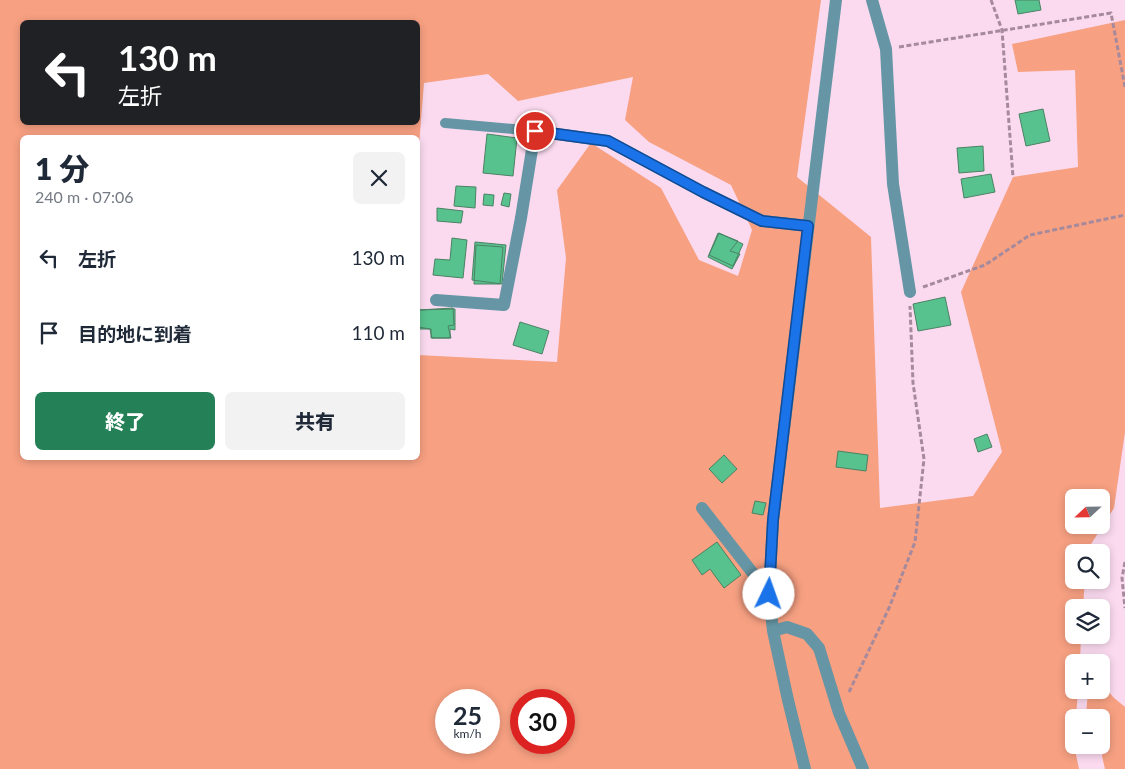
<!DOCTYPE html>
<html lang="ja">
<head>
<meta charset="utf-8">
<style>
  :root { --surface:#fff; --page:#f2f2f3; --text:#1f2937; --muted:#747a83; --accent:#248157 }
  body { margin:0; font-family:Lato,"Noto Sans JP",sans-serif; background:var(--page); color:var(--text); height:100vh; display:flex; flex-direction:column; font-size:19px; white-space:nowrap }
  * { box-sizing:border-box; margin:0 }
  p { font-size:16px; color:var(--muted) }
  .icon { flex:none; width:28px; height:28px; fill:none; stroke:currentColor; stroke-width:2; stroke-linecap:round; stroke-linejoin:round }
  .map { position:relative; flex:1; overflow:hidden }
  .side { position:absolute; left:20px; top:135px; width:400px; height:325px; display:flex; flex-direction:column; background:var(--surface); border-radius:8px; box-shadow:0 2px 8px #0003 }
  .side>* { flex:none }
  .hud { position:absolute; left:20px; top:20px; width:400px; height:105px; border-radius:8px; box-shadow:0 2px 8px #0003; background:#202124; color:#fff; overflow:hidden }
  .needle { width:32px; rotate:248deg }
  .fabs { position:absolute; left:1065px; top:489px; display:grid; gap:10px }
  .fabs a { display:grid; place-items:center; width:45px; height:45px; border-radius:8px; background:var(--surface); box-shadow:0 2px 8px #0003; font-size:25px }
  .speed { position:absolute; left:435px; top:689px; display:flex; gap:10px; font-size:25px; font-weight:700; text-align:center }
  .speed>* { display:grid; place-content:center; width:65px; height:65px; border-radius:50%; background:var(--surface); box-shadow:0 2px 8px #0003; line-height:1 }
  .speed small { font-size:12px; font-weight:400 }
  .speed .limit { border:8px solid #d22; background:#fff; color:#111 }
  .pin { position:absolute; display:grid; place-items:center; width:42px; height:42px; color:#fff; margin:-21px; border:2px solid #fff; border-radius:50%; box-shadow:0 1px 5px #0007 }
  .me { position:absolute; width:55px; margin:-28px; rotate:3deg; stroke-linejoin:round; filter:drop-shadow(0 0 4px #0008) }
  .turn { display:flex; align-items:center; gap:18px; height:105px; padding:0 15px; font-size:22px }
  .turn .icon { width:65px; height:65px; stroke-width:2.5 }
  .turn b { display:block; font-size:35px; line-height:42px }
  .round { display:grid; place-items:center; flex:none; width:52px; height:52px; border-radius:8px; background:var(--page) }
  .overview { display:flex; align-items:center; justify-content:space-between; height:85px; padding:0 15px }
  h1 { font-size:30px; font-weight:800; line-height:38px }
  .action { display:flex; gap:10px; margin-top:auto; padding:10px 15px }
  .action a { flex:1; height:58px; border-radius:8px; background:var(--accent); color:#fff; font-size:20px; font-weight:800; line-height:58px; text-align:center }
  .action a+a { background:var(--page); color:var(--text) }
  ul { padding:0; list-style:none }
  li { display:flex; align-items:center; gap:15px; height:75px; padding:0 15px }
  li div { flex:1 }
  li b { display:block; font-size:19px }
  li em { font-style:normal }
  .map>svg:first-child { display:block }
</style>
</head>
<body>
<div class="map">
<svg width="1125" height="769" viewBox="0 0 1125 769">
  <rect width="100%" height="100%" fill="#fbdaef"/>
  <path fill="#f7a082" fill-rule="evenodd" d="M0,0H821L797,177L871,237L880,508L973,496L1002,452L961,292L1013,177L1078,167L1075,70L1018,72L1012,44L1125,20V432L1114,508L1086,552H1074V580H1085L1083,607L1074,608V635H1081L1080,662H1074V690H1078L1076,717L1074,718V745L1079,769H0ZM22,22H418V122H22ZM488,74L518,101L633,77L625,120L649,142L731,185L752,230L738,276L699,260L661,188L591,143L557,190L566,258L557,362L418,355V458H22V138H418V158L424,83ZM1074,498H1101V525H1074ZM446,700H489V742H446ZM521,700H564V742H521Z
    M1101,681L1113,697L1125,707V769H1105L1102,756L1106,740L1101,732V718L1086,716L1088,690H1101Z"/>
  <path fill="#58c28e" stroke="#4a8264" d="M1015,0H1039L1041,10L1018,14Z
    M1043,109L1050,141L1026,146L1019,114Z
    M487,134L517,138L513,176L483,173Z
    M983,146L984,171L959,173L957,148Z
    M991,174L995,192L964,198L961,179Z
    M456,186L476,187L475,208L454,206Z
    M504,193L511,194L509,207L501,205Z
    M484,194L494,195L493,206L483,205Z
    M437,208L463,211L461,223L437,221Z
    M718,233L738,241L730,251L740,254L732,269L708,257Z
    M719,233L743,244L733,266L709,255Z
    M452,238L467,240L463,278L433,275L435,259L450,260Z
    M475,242L506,245L502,284L472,280Z
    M476,245L503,247L500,284H474Z
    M945,297L951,325L918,331L913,304Z
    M453,308L454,325L448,326L451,338H432L430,329L418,327V310Z
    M455,309V330L450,329V338H431V329H419L418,310Z
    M520,322L549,331L542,354L513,345Z
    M987,434L992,447L978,452L974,439Z
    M838,451L868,455L866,471L836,467Z
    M724,455L737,469L722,483L709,469Z
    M755,501L766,503L763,515L752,513Z
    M717,542L741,575L724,588L710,569L702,575L692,560Z"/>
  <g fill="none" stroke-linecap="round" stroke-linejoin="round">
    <path stroke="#a68a9c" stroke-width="3" stroke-dasharray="5 2.5" stroke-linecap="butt" d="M991,0L1002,30L1013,177
      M899,47L1111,13L1125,87
      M923,287L985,265L1030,235L1125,215
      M1125,562L1122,578L1125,608
      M849,692L889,608L915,542L924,459L913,383L910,306"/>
    <path stroke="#6696a5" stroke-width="10" d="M445,123L535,131"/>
    <path stroke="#6696a5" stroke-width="12" d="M872,0L886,49L893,184L910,292
      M436,300L504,305L521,218L535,131L608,141L703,192L762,221L808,226
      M702,508L769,594
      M773,631L787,627L807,634L819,648L839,713L863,769
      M805,769L788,700L773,631L769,594L773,520L836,0"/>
  </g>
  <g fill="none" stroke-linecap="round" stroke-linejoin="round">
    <defs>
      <path id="route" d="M535,131L608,141L703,192L762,221L808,226L773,520L769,594"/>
    </defs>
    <use href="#route" stroke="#114b97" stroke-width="12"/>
    <use href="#route" stroke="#1a73e8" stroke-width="9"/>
  </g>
</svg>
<div class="fabs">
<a><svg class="needle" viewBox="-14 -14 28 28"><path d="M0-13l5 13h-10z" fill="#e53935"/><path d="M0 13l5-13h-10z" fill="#747a83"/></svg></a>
<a><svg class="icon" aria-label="search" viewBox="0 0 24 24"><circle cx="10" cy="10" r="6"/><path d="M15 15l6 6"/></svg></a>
<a><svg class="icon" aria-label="layers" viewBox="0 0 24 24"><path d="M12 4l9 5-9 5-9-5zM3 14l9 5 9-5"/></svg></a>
<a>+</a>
<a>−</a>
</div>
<div class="speed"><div>25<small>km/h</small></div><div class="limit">30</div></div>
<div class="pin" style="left:535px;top:131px;background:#d93025"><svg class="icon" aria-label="arrive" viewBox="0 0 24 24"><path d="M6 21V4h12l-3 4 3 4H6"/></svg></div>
<svg class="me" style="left:769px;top:594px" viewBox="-20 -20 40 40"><circle r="19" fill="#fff"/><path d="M0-13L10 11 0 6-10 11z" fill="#1a73e8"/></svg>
<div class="hud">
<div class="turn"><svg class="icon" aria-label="left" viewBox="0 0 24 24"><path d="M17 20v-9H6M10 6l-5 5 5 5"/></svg><div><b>130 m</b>左折</div></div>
</div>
<section class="side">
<div class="overview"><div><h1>1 分</h1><p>240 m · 07:06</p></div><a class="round"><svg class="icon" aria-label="close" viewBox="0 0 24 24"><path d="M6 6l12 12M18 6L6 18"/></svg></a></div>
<ul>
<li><svg class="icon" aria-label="left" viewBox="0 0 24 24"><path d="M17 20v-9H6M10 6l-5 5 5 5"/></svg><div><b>左折</b></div><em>130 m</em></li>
<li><svg class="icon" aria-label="arrive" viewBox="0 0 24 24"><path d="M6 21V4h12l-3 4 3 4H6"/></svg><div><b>目的地に到着</b></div><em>110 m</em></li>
</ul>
<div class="action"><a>終了</a><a>共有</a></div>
</section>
</div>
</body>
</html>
